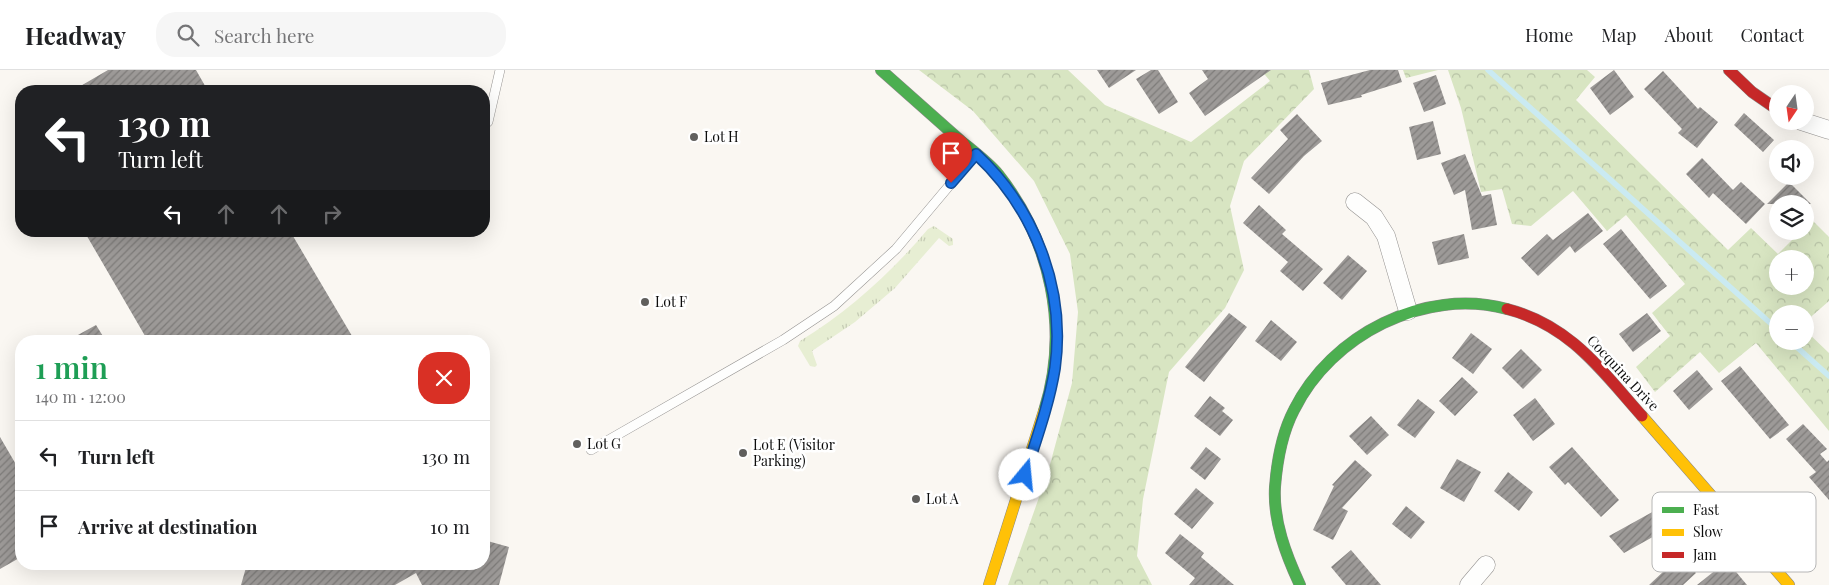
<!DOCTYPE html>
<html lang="en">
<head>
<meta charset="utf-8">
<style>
  :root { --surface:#fff; --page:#f6f6f6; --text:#202124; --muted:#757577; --line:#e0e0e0 }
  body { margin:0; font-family:"Playfair Display",serif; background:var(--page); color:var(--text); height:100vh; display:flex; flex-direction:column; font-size:19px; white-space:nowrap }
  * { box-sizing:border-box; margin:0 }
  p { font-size:16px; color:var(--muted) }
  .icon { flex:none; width:28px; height:28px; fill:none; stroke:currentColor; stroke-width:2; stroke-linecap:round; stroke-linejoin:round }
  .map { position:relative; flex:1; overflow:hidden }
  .sheet { position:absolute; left:15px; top:265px; width:475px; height:235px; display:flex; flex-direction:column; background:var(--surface); border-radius:20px; box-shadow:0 5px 20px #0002 }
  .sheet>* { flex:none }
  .top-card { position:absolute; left:15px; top:15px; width:475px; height:152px; border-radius:20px; box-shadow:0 5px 20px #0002; background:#202124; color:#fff; overflow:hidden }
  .needle { width:32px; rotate:193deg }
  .tools { position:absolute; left:1769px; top:15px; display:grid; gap:10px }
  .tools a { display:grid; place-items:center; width:45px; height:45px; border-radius:50%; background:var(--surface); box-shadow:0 5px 20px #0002; font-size:25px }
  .pin { position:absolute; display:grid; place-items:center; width:42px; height:42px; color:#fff; margin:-51px -21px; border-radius:50% 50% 50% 0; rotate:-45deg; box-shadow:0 0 5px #0007 }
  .pin .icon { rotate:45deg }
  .me { position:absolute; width:55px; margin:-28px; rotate:17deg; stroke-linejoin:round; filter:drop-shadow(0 0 4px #0008) }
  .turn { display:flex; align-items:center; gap:18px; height:105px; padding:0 20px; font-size:22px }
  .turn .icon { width:65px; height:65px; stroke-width:2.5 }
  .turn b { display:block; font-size:35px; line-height:42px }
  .lanes { display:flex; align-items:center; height:48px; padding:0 20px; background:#0003; justify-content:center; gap:25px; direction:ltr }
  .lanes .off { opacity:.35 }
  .round { display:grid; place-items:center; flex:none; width:52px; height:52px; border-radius:20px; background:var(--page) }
  .summary { display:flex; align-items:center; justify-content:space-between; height:85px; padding:0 20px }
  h1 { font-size:30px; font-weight:600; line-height:38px; color:#1e9e55 }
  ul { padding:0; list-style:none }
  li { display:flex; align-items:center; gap:15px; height:70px; padding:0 20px; border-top:1px solid var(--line) }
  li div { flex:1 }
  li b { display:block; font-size:19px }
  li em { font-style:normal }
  header { display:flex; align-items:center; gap:30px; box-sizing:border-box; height:70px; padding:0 25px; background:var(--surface); border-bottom:1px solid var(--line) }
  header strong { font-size:24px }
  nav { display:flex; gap:28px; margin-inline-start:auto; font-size:18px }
  .search { width:350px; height:45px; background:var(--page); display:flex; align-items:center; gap:12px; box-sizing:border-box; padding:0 18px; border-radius:20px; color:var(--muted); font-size:19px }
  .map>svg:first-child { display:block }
</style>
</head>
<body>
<header>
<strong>Headway</strong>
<div class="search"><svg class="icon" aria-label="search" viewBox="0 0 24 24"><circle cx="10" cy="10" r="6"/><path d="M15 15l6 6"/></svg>Search here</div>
<nav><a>Home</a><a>Map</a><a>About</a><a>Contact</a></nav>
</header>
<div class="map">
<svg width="1829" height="515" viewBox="0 0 1829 515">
  <defs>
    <pattern id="grass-tufts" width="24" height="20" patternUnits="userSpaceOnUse" patternTransform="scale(1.25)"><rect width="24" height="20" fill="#e7eed3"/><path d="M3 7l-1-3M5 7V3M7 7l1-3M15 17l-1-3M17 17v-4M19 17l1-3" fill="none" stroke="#c5cbb4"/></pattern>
    <pattern id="forest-crowns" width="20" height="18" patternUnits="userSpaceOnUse" patternTransform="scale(1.25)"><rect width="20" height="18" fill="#d8e5c2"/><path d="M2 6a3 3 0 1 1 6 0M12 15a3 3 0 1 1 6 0" fill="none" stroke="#b8c3a6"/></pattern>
    <pattern id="building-hatch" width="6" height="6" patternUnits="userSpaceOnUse" patternTransform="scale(1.25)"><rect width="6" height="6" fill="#9d9a98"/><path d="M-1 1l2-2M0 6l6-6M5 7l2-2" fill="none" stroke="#7e7c7a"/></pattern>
  </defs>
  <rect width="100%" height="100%" fill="#faf7f2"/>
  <path fill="url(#grass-tufts)" d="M934,156L953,169V175L949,176L939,168L895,218L855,252L812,281L817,295L815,297L810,296L798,276L800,271C849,241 891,203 928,159Z"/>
  <path fill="url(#forest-crowns)" fill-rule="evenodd" d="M919,0H1068L1105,35L1191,72L1270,11L1261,0H1309L1314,19L1244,91L1230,136L1244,200L1225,238L1169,302L1143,429L1137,486L1152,515H1008L1048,402L1072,313L1078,242L1070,184L1034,111L973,41Z
    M1403,0H1438L1406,8Z
    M1448,0H1587L1595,7L1576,30L1728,180L1751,158L1778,184L1801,161H1805V157L1812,150L1829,167V231L1805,252V244H1778V271H1805V260L1829,283V361L1756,273L1719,303L1700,282L1655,322L1636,297L1670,266L1652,243L1685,214L1626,145L1607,161L1573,121L1531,156L1512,154L1502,119L1481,122L1461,38ZM1778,189H1805V216H1778Z"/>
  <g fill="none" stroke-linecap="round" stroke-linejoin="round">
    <path stroke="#caeaf2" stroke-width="5.5" d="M1488,0L1778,260
      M1790,271L1829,306"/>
  </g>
  <path fill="url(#building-hatch)" d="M108,0H196L208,21H72Z
    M1097,0H1136L1109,18Z
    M1151,0H1158L1178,32L1159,44L1136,9Z
    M1202,0H1271L1205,46L1189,23L1208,9Z
    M1370,0H1398L1402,12L1361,25L1362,27L1328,35L1321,13Z
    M1614,0L1634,27L1610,45L1590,18Z
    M1663,1L1698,39L1700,37L1718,52L1697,78L1678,63L1682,59L1644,19Z
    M1436,5L1446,34L1424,42L1413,13Z
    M1744,43L1774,70L1763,82L1734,55Z
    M1297,44L1322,71L1304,86L1269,124L1251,108L1288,69L1280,60Z
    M1433,51L1441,84L1417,90L1409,57Z
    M1465,84L1482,126L1491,124L1497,155L1472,160L1465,120L1454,125L1441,93Z
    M1702,88L1733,120L1741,112L1765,134L1746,154L1713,123L1709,128L1686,104Z
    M1789,112L1811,134H1767Z
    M1259,135L1286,160L1282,164L1323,199L1303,221L1280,201L1288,192L1243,153Z
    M1588,143L1603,161L1575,183L1570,176L1538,206L1521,188L1547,164L1553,170Z
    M1621,159L1667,216L1650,229L1603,174Z
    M84,161H290L355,271H148Z
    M1464,164L1469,188L1438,195L1432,172Z
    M1348,185L1367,201L1342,230L1323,213Z
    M1229,243L1247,257L1204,312L1185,297Z
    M1647,243L1661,261L1633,282L1619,264Z
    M1271,250L1297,272L1281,291L1255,271Z
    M96,255L106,271H67Z
    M1471,263L1492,279L1473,304L1452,288Z
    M1521,279L1542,300L1523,319L1502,298Z
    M1740,296L1789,355L1770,369L1721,311Z
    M1697,300L1713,319L1689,340L1673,321Z
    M1462,307L1478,322L1455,346L1439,331Z
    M1210,326L1225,338L1222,341L1233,350L1220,366L1194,346Z
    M1535,328L1555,354L1533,371L1513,345Z
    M1418,329L1435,342L1415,368L1397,355Z
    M1371,346L1389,365L1367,385L1349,366Z
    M1803,354L1827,379L1820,384L1827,392L1829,390V430L1809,407L1816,402L1786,369Z
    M0,367L21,403V487L0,499Z
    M1206,377L1221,389L1205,410L1190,398Z
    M1572,377L1619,430L1601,447L1568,412L1565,415L1549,397Z
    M1457,389L1481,402L1464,432L1440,418Z
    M1355,390L1372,405L1342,438L1348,441L1333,470L1313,460L1334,416L1332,415Z
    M1508,402L1533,422L1519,441L1494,421Z
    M1196,418L1214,433L1192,459L1174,444Z
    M1665,435L1676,454L1624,483L1609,466Z
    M1406,436L1425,452L1411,469L1392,454Z
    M1180,464L1204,483L1201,487L1234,515H1189L1195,508L1165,483Z
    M484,470L509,477L499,515H422L416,503L395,515H241L247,494H484Z
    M1351,480L1381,515H1346L1331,497Z
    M1680,486L1696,503L1683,515H1649Z
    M1727,491L1747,515H1697Z"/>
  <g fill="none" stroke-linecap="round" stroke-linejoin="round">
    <defs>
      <path id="lane" d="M488,52L500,0
        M591,380L783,270L834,236L896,179L975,85"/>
      <path id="street" d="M1801,51L1829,60
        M1355,132L1374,147L1386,166L1408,241
        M1469,515L1486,495"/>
      <path id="fast" d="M881,0C908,24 934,47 961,71C973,81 988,92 998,104C1051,171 1070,259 1044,341
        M1300,515C1286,485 1273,451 1275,417C1277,391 1282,363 1294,340C1331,265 1424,217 1507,239"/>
      <path id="slow" d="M1642,346L1789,515
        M989,515L1044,341"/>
      <path id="jam" d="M1729,0L1752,22L1778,40
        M1507,239C1570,255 1601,300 1642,346"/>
    </defs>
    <use href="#lane" stroke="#949290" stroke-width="10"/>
    <use href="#street" stroke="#949290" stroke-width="19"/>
    <use href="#fast" stroke="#8a8987" stroke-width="12"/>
    <use href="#slow" stroke="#8a8987" stroke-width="12"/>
    <use href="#jam" stroke="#8a8987" stroke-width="12"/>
    <use href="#lane" stroke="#fefefd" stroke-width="9"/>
    <use href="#street" stroke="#fefefd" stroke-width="18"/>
    <use href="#fast" stroke="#4caf50" stroke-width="11"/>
    <use href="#slow" stroke="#ffc107" stroke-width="11"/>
    <use href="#jam" stroke="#c62828" stroke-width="11"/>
  </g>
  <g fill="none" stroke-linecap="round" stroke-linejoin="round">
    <defs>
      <path id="route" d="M951,113L976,84C1034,138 1066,218 1055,298C1049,335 1036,370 1025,405"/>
    </defs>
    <use href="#route" stroke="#114b97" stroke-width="12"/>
    <use href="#route" stroke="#1a73e8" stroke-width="9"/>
  </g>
  <g fill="#605f5d" stroke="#fff" stroke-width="2">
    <circle cx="694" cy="67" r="5"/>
    <circle cx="645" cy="232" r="5"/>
    <circle cx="577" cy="374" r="5"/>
    <circle cx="743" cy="383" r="5"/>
    <circle cx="916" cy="429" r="5"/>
  </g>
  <g text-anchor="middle" stroke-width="5" stroke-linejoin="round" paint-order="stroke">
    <g font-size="14" fill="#0d0d0d" stroke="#fff" text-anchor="start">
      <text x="704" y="72">Lot H</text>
      <text x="655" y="237">Lot F</text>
      <text x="587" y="379">Lot G</text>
      <text x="753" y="380">Lot E (Visitor<tspan x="753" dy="16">Parking)</tspan></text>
      <text x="926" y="434">Lot A</text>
    </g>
    <g font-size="14" fill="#0d0d0d" stroke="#fff">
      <text transform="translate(1623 303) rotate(47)" y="5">Cocquina Drive</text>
    </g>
  </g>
  <rect x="1652" y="422" width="164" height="80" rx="8" fill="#fff" stroke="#b6b6b6" stroke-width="1"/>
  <rect x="1662" y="437" width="22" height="6" fill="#4caf50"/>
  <rect x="1662" y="459" width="22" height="7" fill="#ffc107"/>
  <rect x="1662" y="482" width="22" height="6" fill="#c62828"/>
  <g font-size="14" fill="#0d0d0d">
    <text x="1693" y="445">Fast</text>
    <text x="1693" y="467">Slow</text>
    <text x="1693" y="490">Jam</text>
  </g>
</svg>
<div class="tools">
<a><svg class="needle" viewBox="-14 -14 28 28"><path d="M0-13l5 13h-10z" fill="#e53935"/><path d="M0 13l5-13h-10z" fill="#757577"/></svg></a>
<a><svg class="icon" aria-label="sound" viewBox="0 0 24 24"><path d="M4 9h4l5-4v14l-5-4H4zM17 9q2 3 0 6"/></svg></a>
<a><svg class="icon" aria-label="layers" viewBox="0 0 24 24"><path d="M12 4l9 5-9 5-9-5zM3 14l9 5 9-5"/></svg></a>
<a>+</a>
<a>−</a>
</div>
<div class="pin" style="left:951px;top:113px;background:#d93025"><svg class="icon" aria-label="arrive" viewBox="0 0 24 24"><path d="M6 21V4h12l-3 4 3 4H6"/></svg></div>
<svg class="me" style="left:1025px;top:405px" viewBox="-20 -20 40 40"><circle r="19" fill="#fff"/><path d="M0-13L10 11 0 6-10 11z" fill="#1a73e8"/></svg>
<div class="top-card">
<div class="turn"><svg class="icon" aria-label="left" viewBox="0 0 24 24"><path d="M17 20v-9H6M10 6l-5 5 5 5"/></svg><div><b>130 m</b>Turn left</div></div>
<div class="lanes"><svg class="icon" aria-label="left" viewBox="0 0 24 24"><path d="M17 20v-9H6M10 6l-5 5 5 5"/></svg><svg class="icon off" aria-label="ahead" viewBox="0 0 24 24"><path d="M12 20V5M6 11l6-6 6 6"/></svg><svg class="icon off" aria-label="ahead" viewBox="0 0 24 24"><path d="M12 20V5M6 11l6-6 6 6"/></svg><svg class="icon off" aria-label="right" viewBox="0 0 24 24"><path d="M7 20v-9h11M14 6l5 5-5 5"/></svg></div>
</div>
<section class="sheet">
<div class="summary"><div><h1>1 min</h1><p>140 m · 12:00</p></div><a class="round" style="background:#d93025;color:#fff"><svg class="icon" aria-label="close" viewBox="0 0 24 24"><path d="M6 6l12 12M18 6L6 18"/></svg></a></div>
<ul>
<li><svg class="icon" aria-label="left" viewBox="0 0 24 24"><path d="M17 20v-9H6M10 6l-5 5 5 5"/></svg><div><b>Turn left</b></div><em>130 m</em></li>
<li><svg class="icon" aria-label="arrive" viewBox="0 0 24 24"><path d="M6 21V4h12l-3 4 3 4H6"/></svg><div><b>Arrive at destination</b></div><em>10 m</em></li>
</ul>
</section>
</div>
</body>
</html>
